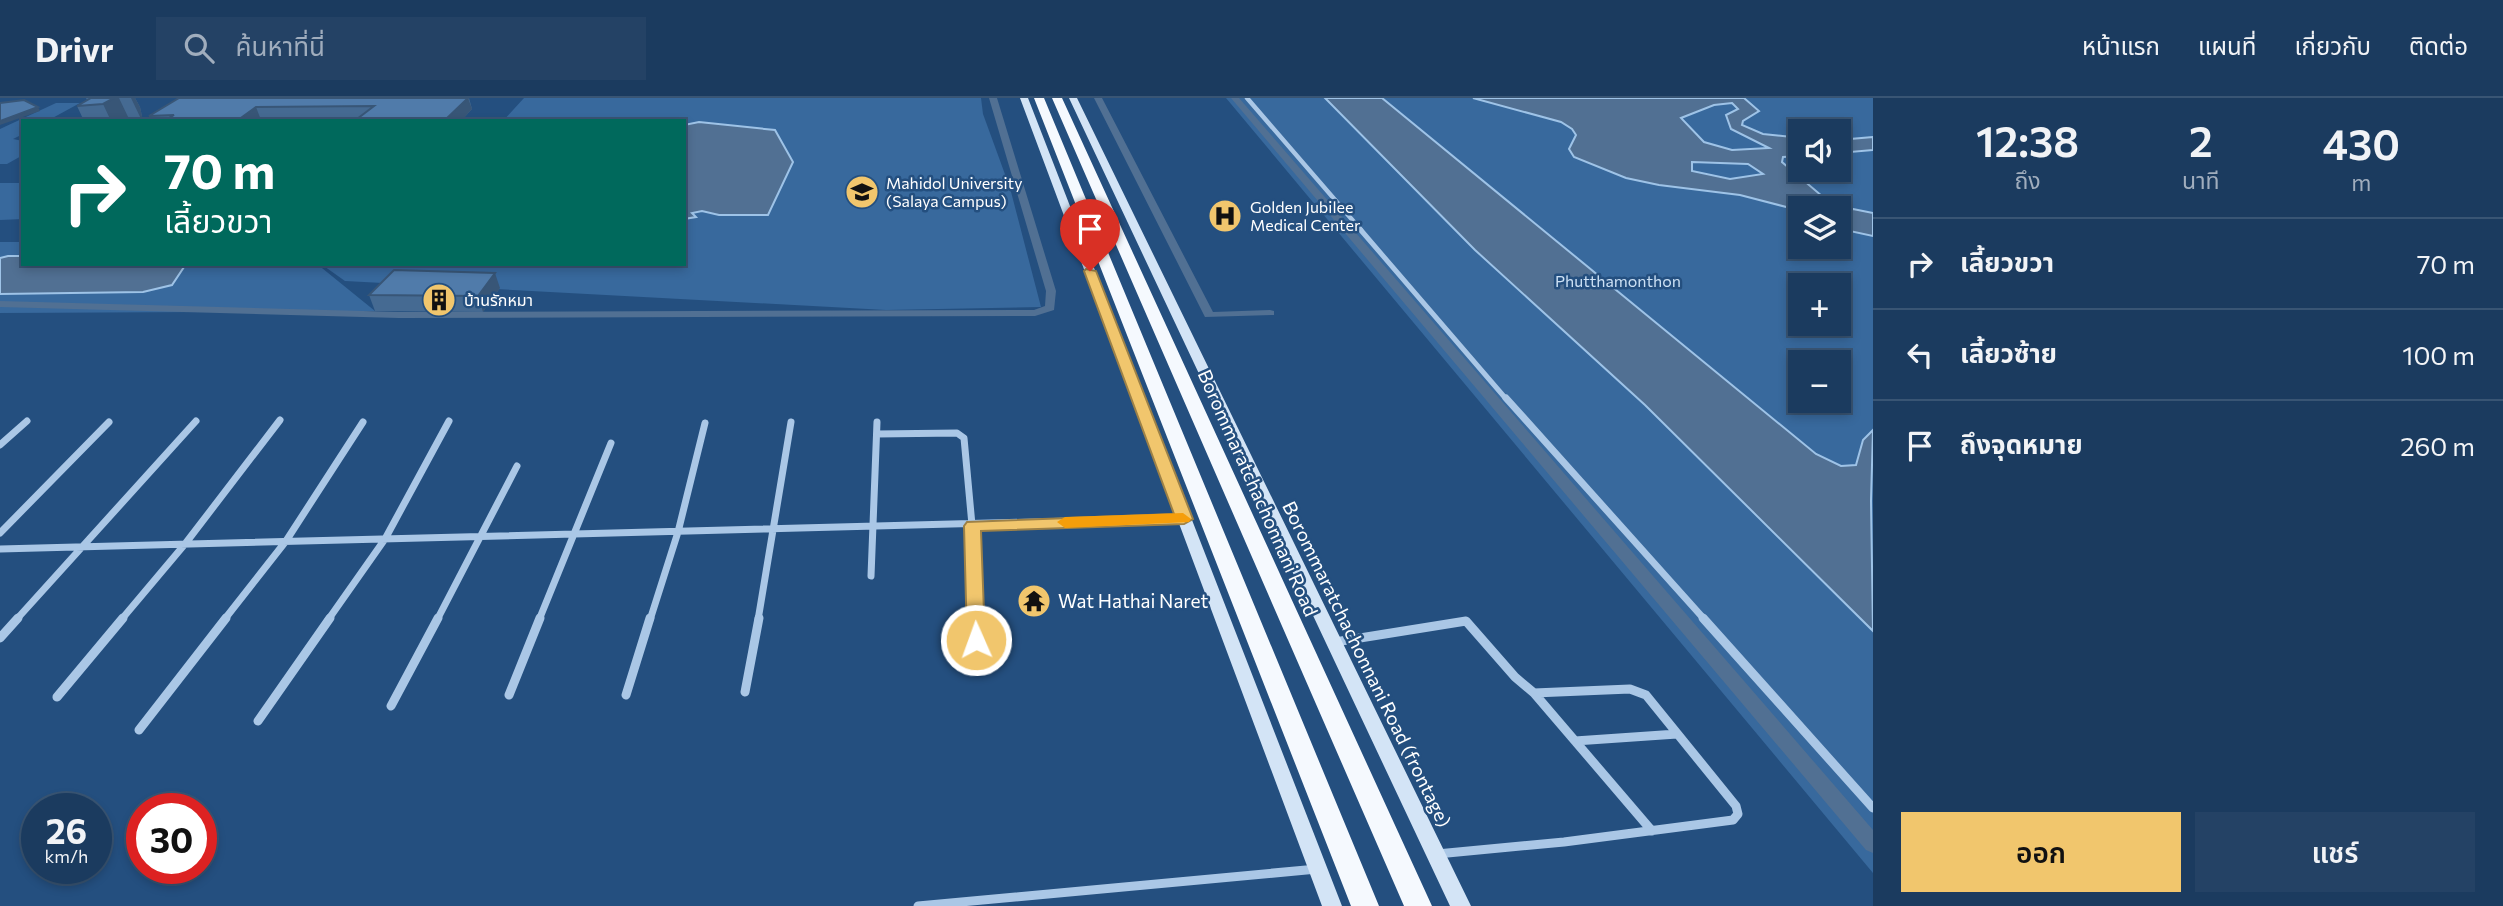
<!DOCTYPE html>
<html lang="th">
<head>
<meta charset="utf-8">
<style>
  :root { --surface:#1b3b5f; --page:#244265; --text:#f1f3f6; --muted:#a0adbd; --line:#395574; --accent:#f1c66d }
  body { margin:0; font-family:Commissioner,"Noto Sans Thai",sans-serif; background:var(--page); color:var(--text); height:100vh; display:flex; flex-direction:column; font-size:26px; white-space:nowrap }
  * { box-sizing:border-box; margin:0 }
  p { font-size:23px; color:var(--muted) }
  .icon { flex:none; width:38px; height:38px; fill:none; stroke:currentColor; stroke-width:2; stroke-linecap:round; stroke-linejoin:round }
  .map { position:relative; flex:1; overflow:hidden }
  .details { display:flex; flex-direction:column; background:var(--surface); width:630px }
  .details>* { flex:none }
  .banner { position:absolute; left:21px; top:21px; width:665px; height:147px; border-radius:0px; box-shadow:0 4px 10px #0003,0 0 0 2px var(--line); background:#00695c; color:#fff; overflow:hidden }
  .buttons { position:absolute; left:1788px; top:21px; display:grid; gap:14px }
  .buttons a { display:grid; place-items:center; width:63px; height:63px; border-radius:0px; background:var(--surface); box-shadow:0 4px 10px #0003,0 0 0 2px var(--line); font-size:35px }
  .speed { position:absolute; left:21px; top:695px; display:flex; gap:14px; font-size:35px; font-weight:700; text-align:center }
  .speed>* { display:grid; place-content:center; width:91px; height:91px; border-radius:50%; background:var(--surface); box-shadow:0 4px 10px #0003,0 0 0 2px var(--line); line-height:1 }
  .speed small { font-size:18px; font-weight:400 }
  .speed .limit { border:10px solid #d22; background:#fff; color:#111 }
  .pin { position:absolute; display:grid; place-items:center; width:60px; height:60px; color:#fff; margin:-72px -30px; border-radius:50% 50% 50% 0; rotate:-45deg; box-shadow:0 0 7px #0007 }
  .pin .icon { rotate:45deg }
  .me { position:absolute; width:77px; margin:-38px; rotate:358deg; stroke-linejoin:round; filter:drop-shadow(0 0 5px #0008) }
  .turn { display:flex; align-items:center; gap:24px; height:147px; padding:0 28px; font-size:32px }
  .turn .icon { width:91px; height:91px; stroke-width:2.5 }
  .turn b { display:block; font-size:49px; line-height:60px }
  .eta { display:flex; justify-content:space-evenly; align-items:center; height:119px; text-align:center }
  .eta b { font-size:42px; font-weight:600; line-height:49px }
  .primary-button { display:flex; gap:14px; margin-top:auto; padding:14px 28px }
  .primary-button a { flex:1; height:80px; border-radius:0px; background:var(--accent); color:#111; font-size:28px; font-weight:600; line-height:80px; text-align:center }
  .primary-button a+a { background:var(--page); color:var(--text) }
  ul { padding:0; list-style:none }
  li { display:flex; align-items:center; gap:21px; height:91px; padding:0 28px; border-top:2px solid var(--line) }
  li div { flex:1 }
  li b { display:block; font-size:26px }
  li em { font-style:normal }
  header { display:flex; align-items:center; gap:42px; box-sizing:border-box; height:98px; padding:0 35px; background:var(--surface); border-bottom:2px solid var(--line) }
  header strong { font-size:33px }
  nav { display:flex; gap:38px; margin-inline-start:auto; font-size:24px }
  .search { width:490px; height:63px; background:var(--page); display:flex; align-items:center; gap:18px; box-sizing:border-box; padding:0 24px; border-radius:0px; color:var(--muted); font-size:26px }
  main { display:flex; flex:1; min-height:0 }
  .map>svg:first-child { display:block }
</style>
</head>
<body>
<header>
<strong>Drivr</strong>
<div class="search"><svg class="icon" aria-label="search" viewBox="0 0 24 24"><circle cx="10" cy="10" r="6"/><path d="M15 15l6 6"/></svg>ค้นหาที่นี่</div>
<nav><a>หน้าแรก</a><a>แผนที่</a><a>เกี่ยวกับ</a><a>ติดต่อ</a></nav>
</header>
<main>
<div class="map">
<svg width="1873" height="808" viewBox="0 0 1873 808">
  <rect width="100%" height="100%" fill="#244f7f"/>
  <path fill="#38699d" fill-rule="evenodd" d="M524,0H981L983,16L1010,90L1041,209L886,212L345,183L321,166H684V23H503Z
    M1226,0H1873V776V775ZM1801,33H1839V72H1801ZM1801,110H1839V149H1801ZM1801,187H1839V226H1801ZM1801,264H1839V303H1801Z
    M56,5H80L47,23H23V36L13,41L23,43V57L7,66H0V31Z
    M0,85H23V121L0,122Z
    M0,144H23V166H317L375,213L0,215Z"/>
  <path fill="#517093" stroke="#9ec3e7" stroke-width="2" fill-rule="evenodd" d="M1325,0H1382L1816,356L1841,368L1856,367L1863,342L1873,332L1871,403L1873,533L1645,307L1475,152Z
    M1473,0H1744L1759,13L1743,23L1742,27L1763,36L1801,40V58L1783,59L1782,64L1822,98L1820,105L1794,111L1740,97L1659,87L1626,80L1574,59L1569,51L1576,37L1572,31L1561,24ZM1732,5L1738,11L1726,17L1731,31L1769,50L1732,52L1704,44L1681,20L1714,7ZM1692,64L1748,66L1763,76L1730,81L1692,73Z
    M699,24L775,32L793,64L768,117H719L702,113L692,115L696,119L684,121V27Z
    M1873,39V52L1839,55V42Z
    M1853,111L1873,115V138L1845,132L1839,115Z
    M8,158H23V166H186L172,187L143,194L0,196V160Z"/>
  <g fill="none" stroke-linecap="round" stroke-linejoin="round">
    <path fill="#517093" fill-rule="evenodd" d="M989,0H997L1056,193L1054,212L1035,218L399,220L0,209V203L399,214L1034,212L1045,208L1046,193Z
      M1094,0H1102L1213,214L1270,212L1274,213V217L1205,219Z
      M1231,0H1239L1873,732V755L1866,752Z"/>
    <path stroke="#aac7e6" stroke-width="4.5" d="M1247,0L1361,132"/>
    <path stroke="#aac7e6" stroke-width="5" d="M1359,130L1507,302"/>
    <path stroke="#aac7e6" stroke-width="7" d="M1506,300L1705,522
      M877,336L957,335L964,340L972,427L975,522
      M0,347L27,323
      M0,435L109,324
      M0,451L1184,420
      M871,478L877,324
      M16,522L196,323
      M121,522L185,446L280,322
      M224,522L286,443L363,324
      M328,522L385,441L449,323
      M437,522L517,368
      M539,522L611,345
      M650,522L678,434L705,325
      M758,522L791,324"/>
    <path stroke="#aac7e6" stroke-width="9" d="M975,520L976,543
      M1703,520L1873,710
      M0,540L18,520
      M1335,544L1466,523L1515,579L1534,595L1652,733
      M745,594L759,520
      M509,597L540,520
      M626,597L650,520
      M57,599L123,520
      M391,608L438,520
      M258,623L330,520
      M139,632L226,520
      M1575,643L1677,636
      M1437,756L1564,744L1733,722L1738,716L1736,708L1646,597L1630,591L1534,595
      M918,808L1317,771"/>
    <path fill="#d3e4f6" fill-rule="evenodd" d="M1020,0H1028L1342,808H1322Z
      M1069,0H1077L1471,808H1450Z"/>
    <path fill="#f5f9fe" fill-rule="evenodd" d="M1034,0H1044L1379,808H1351Z
      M1052,0H1062L1432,808H1404Z"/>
  </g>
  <path fill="#456a92" d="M86,0H135L140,9L143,23H84L77,8L87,2Z
    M179,0H469L472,11L461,23H358V20L261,22L260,23H152L149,18Z
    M500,190L483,214L375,213L369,197Z"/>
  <path fill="#385677" d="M114,0H119L130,23H111L103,6Z
    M131,0H135L140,9L143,23H142Z
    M468,0L472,11L461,23H444Z
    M38,9L40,13L0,27V23Z
    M256,9L261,22L260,23H225Z
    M495,175L500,190L483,214L478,198Z"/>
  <path fill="#507baa" stroke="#385677" stroke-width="2" d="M91,0H114L103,6L77,8Z
    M179,0H468L444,23H393L395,21H357L374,8L256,9L238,22L225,23H164L174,17L149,18Z
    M24,2L38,9L0,23V5Z
    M394,172L495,175L478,198L369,197Z"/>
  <path fill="#f1c66d" stroke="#9d8147" stroke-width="2" d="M1086,171L1096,173L1193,421L1184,426L981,433L985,542L983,547H969L967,542L964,428L967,424L1174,416L1084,173Z"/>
  <path fill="#f59e0b" d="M1183,415L1191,421L1189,424L1065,430L1057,424L1065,419Z"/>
  <defs>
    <symbol id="university-disc" viewBox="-11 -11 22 22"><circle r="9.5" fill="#f1c66d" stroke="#244f7f"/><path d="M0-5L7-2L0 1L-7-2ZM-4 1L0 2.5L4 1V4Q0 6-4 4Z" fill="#111"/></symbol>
    <symbol id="hospital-disc" viewBox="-11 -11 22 22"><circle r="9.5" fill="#f1c66d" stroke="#244f7f"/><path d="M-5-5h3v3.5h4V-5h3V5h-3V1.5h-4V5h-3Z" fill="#111"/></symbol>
    <symbol id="building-disc" viewBox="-11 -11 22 22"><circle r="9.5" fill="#f1c66d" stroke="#244f7f"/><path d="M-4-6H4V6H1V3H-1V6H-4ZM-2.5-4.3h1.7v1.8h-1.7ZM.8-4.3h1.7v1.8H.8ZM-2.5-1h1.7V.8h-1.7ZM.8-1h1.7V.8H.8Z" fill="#111"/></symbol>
    <symbol id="temple-disc" viewBox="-11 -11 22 22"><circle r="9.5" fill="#f1c66d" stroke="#244f7f"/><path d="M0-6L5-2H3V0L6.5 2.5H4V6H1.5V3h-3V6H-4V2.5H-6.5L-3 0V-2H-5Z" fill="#111"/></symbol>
  </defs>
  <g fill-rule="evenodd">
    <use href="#university-disc" x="843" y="75" width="38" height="38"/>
    <use href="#hospital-disc" x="1206" y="99" width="38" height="38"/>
    <use href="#building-disc" x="420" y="183" width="38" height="38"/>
    <use href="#temple-disc" x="1015" y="484" width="38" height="38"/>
  </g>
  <g text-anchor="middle" stroke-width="5" stroke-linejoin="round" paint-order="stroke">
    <g font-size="16" fill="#fff" stroke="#244f7f" text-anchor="start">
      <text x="886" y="91">Mahidol University<tspan x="886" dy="18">(Salaya Campus)</tspan></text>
      <text x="1250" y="115">Golden Jubilee<tspan x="1250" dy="18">Medical Center</tspan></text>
      <text x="464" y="208">บ้านรักหมา</text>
    </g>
    <g font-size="16" fill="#cde1f5" stroke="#244f7f">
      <text x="1618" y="189">Phutthamonthon</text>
    </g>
    <g font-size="19" fill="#fff" stroke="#244f7f">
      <text transform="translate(1258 395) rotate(66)" y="7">Borommaratchachonnani Road</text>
      <text transform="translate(1367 566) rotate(64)" y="7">Borommaratchachonnani Road (frontage)</text>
    </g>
    <g font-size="19" fill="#fff" stroke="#244f7f" text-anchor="start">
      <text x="1058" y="510">Wat Hathai Naret</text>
    </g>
  </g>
</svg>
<div class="buttons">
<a><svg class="icon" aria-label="sound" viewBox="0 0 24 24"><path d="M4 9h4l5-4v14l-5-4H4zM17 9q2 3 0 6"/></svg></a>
<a><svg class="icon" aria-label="layers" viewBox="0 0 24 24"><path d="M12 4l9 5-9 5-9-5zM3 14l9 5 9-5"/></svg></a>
<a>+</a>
<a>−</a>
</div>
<div class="speed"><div>26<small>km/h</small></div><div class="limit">30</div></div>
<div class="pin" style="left:1090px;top:173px;background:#d93025"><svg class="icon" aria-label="arrive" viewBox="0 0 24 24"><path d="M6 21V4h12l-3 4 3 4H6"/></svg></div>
<svg class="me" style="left:976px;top:542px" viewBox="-20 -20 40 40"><circle r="17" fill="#f1c66d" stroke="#fff" stroke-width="3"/><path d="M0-11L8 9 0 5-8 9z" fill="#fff"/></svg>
<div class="banner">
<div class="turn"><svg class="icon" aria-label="right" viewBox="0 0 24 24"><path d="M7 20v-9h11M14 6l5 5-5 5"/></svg><div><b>70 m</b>เลี้ยวขวา</div></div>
</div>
</div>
<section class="details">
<div class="eta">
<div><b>12:38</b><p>ถึง</p></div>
<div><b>2</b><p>นาที</p></div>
<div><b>430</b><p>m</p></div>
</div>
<ul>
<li><svg class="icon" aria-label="right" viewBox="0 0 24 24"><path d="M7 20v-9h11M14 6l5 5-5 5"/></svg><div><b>เลี้ยวขวา</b></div><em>70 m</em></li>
<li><svg class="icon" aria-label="left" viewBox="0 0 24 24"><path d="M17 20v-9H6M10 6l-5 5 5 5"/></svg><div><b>เลี้ยวซ้าย</b></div><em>100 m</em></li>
<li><svg class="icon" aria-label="arrive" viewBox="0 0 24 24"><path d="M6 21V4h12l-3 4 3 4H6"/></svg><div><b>ถึงจุดหมาย</b></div><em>260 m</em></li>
</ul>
<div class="primary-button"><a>ออก</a><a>แชร์</a></div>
</section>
</main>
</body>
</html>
